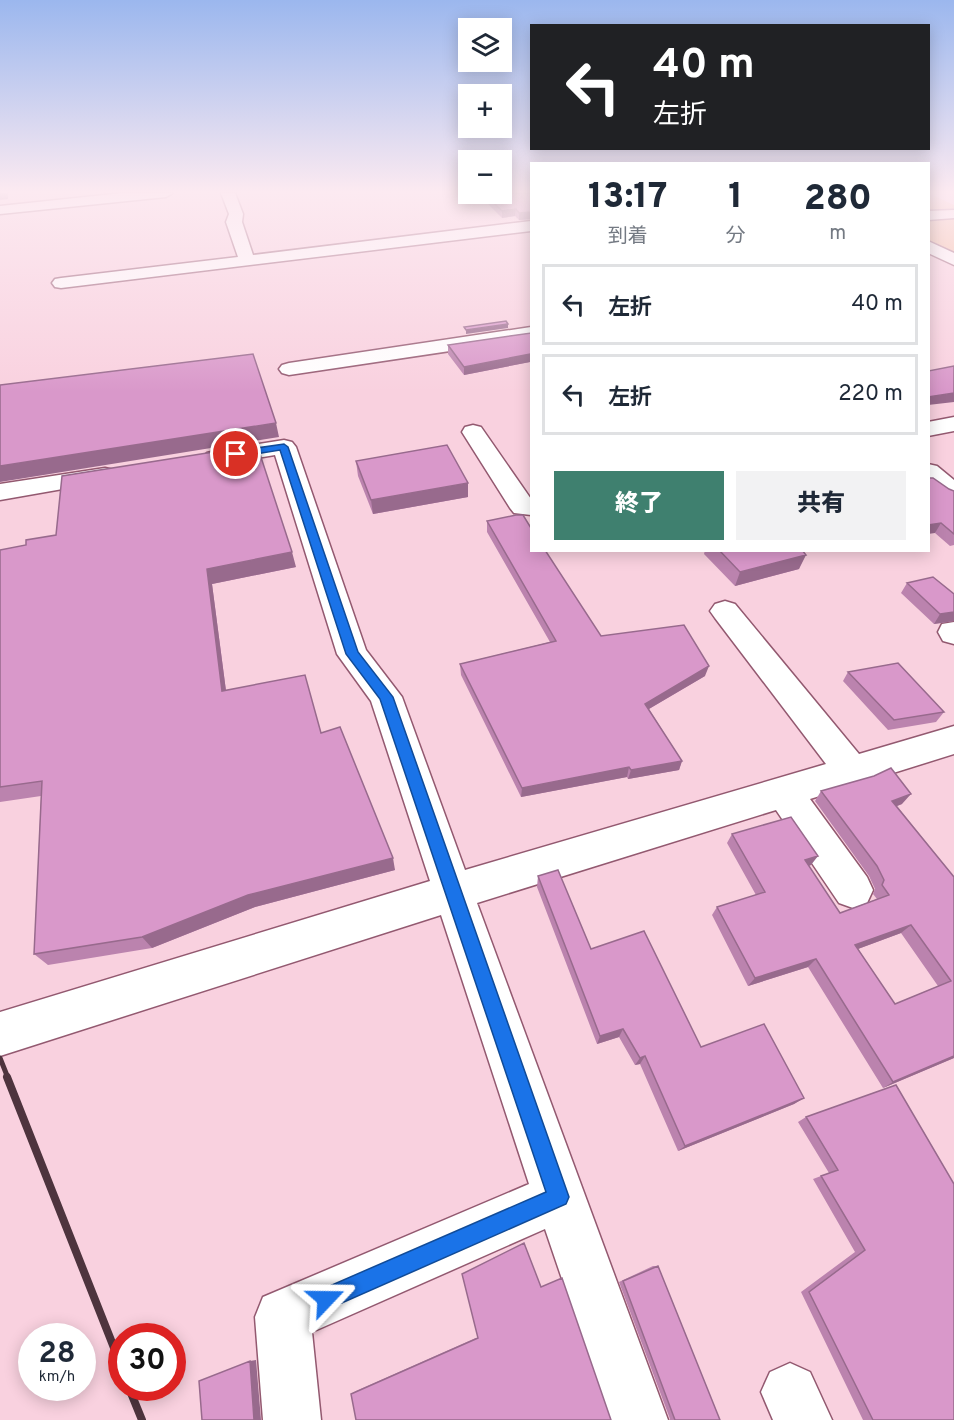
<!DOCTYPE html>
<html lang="ja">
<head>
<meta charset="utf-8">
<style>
  :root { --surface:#fff; --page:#f2f2f3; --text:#1f2937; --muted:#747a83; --line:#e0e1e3; --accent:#3f806f }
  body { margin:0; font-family:Overpass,"Noto Sans JP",sans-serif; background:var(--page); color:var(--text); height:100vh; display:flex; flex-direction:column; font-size:22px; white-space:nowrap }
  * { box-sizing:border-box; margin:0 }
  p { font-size:20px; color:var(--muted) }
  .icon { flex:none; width:33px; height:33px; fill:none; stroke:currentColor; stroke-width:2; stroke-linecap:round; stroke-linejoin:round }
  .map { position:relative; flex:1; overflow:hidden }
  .drawer { position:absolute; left:530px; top:162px; width:400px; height:390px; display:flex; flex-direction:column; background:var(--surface); border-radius:0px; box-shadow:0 3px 15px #0003 }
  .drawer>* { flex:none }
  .hud { position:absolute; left:530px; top:24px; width:400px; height:126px; border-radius:0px; box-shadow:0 3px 15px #0003; background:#202124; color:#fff; overflow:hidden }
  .buttons { position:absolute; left:458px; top:18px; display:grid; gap:12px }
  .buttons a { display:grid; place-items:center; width:54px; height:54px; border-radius:0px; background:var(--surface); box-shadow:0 3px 15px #0003; font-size:30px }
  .speed { position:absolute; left:18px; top:1323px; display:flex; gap:12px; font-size:30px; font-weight:700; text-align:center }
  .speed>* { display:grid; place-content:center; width:78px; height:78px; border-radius:50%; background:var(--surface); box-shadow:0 3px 15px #0003; line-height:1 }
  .speed small { font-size:15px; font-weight:400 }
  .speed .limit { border:9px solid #d22; background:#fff; color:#111 }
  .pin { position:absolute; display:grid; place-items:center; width:51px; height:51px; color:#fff; margin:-26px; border:3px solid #fff; border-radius:50%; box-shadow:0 2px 6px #0007 }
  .me { position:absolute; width:66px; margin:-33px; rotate:67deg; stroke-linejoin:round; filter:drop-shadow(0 0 4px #0008) }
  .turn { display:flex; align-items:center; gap:21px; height:126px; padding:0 24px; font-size:27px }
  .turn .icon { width:78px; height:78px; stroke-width:2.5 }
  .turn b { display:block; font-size:42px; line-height:51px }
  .eta { display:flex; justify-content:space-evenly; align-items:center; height:102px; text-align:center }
  .eta b { font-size:36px; font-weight:800; line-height:42px }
  .button { display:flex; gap:12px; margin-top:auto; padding:12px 24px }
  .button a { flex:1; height:69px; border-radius:0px; background:var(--accent); color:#fff; font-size:24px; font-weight:800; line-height:69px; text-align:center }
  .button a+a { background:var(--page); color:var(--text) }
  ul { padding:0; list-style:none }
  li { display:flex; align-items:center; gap:18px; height:81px; margin:0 12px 9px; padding:0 12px; border:3px solid var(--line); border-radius:0px }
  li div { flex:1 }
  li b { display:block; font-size:22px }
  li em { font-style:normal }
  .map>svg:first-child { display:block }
</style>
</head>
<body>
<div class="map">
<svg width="954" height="1420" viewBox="0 0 954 1420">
  <rect width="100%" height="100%" fill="#f9d1df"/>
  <path fill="#f3bc98" d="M928,193L954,205V256L929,243Z"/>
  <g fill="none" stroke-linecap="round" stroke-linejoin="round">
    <defs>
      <path id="minor" d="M123,193H173L166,197L0,214V206Z
        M221,193H235L243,214L242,222L253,255L531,221V231L61,288L55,287L52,283L55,279L61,278L238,257L226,222L229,214Z
        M954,210V218L928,220V211Z
        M928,241L954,253V265L928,253Z
        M531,327V339L289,375L282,373L279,369L282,365L289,363Z
        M954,417V431L928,436V422Z
        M473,425L481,427L531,499V515L514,513L510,508L462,432L465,427Z
        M284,440L292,442L296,447L366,650L402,697L465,870L826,764L715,618L710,611L715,604L725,601L735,604L859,754L954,726V754L810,799L867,877L873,890L867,903L853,908L839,903L776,810L477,903L668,1420H610L545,1229L312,1332L321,1420H263L255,1317L263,1297L529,1184L441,915L0,1056V1012L430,881L371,701L337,654L275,455L215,465L207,463L203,458L207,453L215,451Z
        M928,464L937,466L954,480V500L945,497L928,484Z
        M105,468L114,470L117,475L114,480L0,500V484Z
        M954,622V644L943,641L938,632L942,624Z
        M790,1363L810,1372L832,1420H773L761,1392L770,1372Z"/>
    </defs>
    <use href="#minor" stroke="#935970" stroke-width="3"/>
    <use href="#minor" fill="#fff" fill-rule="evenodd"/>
    <path stroke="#4e343e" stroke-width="5" d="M0,1058L8,1078"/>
    <path stroke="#4e343e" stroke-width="8" d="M7,1077L122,1368
      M129,1388L142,1420"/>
  </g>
  <path fill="#bb83ae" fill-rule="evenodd" d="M531,193V219L519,220L515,216L502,218L478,194Z
    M531,333V364L530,362L464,375L448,354V345Z
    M356,461L468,497L373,514L358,476Z
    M949,489L954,491V545L950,546L935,533Z
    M487,521L601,636L705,676L649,709L682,761L679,770L628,779L627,777L521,797L461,675L460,664L550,642L487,532Z
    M0,550L296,567L212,584L226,691L321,733L395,870L255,907L152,948L48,965L34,954L41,796L0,802Z
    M705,550H802L799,569L735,586L704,554Z
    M907,583L954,594V621L934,624L901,593Z
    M848,672L944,712L936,722L888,730L843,681Z
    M821,791L902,804L897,806L954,877V1058L883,1088L808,967L748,986L712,915L717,907L756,895L727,843L732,834L811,865L809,866L840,913L877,899L873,894L875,889L869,876L815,801ZM901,933L938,986L895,1004L858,949Z
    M538,876L591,949L701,1047L804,1098L794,1104L678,1151L640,1064L635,1065L619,1037L597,1044L537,887Z
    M896,1085L954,1420H863L801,1292L855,1252L813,1179L829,1173L798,1122L806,1117Z
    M653,1266H658L720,1420H670V1419L619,1282Z
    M540,1287L611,1420L351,1394L356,1391L478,1337Z"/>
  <path fill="#986a8d" d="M0,193H8V199L0,200Z
    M516,209L515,216L502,218V211Z
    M531,212V219L519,220V213Z
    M508,324V328L466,334V330Z
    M530,354V362L464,375V367Z
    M954,393V402L928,405V397Z
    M276,423L279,437L0,482V466Z
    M468,483V497L373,514L371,500Z
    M941,523L935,533L928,534V525Z
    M292,552L296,567L212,584L228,706L222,691L207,569Z
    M806,555L799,569L735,586L740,572Z
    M954,612V621L934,624L940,614Z
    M709,666L705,676L642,713L645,704Z
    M682,761L679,770L628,779L631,770Z
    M629,767L627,777L521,797L522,788Z
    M911,794L902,804L884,811L892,801Z
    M818,856L811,865L798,869L805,860Z
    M393,858L395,870L255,907L152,948L142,937L248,895Z
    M911,925L901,933L847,953L855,945Z
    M816,959L808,967L748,986L755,978Z
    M623,1029L619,1037L597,1044L600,1036Z
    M645,1056L640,1064L635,1065L640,1058Z
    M954,1056V1058L883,1088L893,1082Z
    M804,1098L794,1104L678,1151L685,1146Z
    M256,1360L261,1420H254L250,1361Z"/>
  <path fill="#d998ca" stroke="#986a8d" stroke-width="1.5" fill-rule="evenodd" d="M531,193V212L519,213L516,209L502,211L485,194Z
    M506,321L508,324L466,330L464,327Z
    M531,333V355L530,354L464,367L448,345Z
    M253,354L276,423L0,466V385Z
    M954,366V393L928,397V371Z
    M257,445L292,552L207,569L222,691L305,675L321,733L340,727L393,858L248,895L142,937L34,954L42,781L0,787V550L26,545V540L56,535L62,476Z
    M447,445L468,483L371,500L356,461Z
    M928,478H933L949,489L954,491V534L941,523L928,525Z
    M516,515H523L531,528V550H545L601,636L684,625L709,666L645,704L682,761L631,770L629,767L522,788L460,664L556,641L487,521Z
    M719,550H802L806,555L740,572Z
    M933,577L954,594V612L940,614L907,583Z
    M898,663L944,712L894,720L848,672Z
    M891,768L911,794L892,801L954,877V1056L893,1082L816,959L755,978L717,907L765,892L732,834L791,817L818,856L805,860L840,913L889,895L882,885L884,880L877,866L821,791L874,776ZM911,925L951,981L895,1004L855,945Z
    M558,870L591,949L644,931L701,1047L764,1024L804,1098L685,1146L645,1056L640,1058L623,1029L600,1036L538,876Z
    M896,1085L954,1184V1420H873L809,1292L865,1250L821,1176L838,1170L806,1117Z
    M524,1243L541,1287L562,1278L611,1420H356L351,1394L478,1338L462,1274Z
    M658,1266L720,1420H675L623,1281Z
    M250,1361L254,1420H202L199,1381Z"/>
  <linearGradient id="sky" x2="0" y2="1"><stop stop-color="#9bb7ee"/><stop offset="0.49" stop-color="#fceaf1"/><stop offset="1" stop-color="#fceaf1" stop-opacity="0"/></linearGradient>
  <rect width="954" height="392" fill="url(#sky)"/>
  <path fill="#1a73e8" stroke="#114b97" stroke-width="1.5" d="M284,444L288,447L358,652L393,697L569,1197L566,1204L326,1310L318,1307L314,1299L318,1291L546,1192L380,699L346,654L280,450L236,457L232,454L236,451Z"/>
</svg>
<div class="buttons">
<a><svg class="icon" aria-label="layers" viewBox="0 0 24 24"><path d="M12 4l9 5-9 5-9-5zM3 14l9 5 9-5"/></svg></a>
<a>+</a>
<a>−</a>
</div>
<div class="speed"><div>28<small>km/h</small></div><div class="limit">30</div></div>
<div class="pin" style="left:236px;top:454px;background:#d93025"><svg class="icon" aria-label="arrive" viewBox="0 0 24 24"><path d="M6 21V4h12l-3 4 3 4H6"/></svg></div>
<svg class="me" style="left:326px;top:1299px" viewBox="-20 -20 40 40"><path d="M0-17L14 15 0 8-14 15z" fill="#1a73e8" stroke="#fff" stroke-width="4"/></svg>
<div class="hud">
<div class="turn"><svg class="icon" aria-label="left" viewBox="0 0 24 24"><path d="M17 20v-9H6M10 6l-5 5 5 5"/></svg><div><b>40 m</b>左折</div></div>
</div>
<section class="drawer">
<div class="eta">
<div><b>13:17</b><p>到着</p></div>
<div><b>1</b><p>分</p></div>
<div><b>280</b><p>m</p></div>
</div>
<ul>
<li><svg class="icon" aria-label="left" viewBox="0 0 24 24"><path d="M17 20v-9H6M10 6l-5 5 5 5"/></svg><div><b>左折</b></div><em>40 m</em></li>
<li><svg class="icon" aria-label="left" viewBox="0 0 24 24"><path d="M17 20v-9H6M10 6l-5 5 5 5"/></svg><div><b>左折</b></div><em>220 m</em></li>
</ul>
<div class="button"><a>終了</a><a>共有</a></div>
</section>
</div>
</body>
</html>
